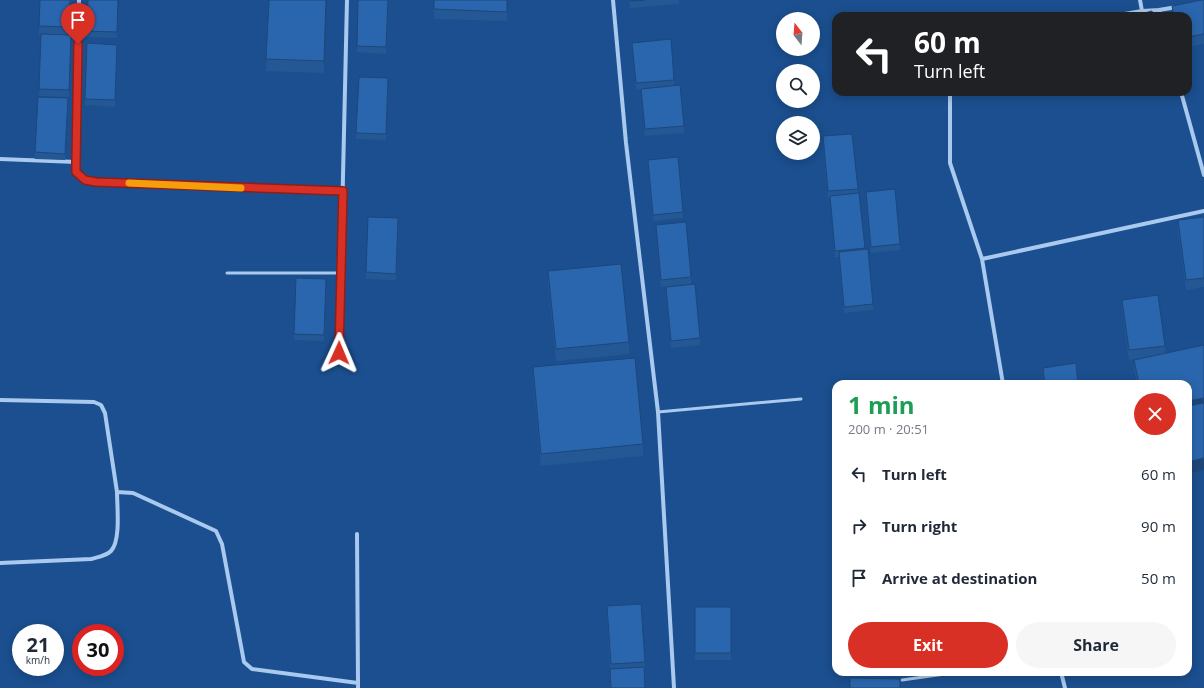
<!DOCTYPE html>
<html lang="en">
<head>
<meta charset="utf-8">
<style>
  :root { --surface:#fff; --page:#f6f6f7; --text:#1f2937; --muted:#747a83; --accent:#d93025 }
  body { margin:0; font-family:"Open Sans",sans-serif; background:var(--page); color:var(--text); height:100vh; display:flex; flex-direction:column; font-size:15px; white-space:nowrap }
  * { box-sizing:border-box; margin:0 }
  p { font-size:13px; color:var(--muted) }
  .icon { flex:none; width:22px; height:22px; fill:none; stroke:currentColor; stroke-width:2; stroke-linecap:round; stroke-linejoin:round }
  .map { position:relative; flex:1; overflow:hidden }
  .details { position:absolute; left:832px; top:380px; width:360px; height:296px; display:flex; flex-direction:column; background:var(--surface); border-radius:12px; box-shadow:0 2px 10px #0003 }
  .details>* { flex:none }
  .top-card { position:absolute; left:832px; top:12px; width:360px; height:84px; border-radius:12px; box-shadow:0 2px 10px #0003; background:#202124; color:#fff; overflow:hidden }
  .needle { width:26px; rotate:343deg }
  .tools { position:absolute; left:776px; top:12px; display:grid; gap:8px }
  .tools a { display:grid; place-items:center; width:44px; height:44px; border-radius:50%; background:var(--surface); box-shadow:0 2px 10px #0003; font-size:20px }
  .speed { position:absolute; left:12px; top:624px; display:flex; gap:8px; font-size:20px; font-weight:700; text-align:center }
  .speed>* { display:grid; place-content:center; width:52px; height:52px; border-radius:50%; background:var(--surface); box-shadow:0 2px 10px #0003; line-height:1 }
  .speed small { font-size:10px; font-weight:400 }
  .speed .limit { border:6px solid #d22; background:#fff; color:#111 }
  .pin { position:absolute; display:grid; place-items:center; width:34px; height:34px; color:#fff; margin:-41px -17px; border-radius:50% 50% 50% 0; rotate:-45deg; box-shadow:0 0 4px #0007 }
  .pin .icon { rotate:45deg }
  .me { position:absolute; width:44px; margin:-22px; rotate:1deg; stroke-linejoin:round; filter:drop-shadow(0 0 3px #0008) }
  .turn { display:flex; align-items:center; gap:14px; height:84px; padding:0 16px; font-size:18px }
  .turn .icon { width:52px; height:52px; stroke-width:2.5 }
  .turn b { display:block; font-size:28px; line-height:34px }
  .round { display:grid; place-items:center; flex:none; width:42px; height:42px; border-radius:21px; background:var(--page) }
  .summary { display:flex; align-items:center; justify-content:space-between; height:68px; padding:0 16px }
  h1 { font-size:24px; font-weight:700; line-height:30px; color:#1e9e55 }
  .action { display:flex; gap:8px; margin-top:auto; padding:8px 16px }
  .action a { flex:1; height:46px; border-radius:24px; background:var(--accent); color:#fff; font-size:16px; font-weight:700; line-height:46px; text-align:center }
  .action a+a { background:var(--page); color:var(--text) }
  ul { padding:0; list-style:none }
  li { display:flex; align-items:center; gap:12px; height:52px; padding:0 16px }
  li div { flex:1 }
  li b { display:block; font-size:15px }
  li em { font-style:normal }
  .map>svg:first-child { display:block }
</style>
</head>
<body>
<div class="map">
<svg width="1204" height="688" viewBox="0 0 1204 688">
  <rect width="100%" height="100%" fill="#1b4f8f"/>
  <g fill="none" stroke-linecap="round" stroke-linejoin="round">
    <path stroke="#a9c9ee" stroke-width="3" d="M227,273H341
      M658,412L801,399
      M902,680L959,672"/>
    <path stroke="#a9c9ee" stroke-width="4" d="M79,0L76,162V172L85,180L96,182L343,191
      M613,0L626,143L658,412L674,688
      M1140,0L1142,11L1159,10L1161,16
      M1159,10L1177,7
      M1113,16L1142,11
      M950,92V163L982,259
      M1181,92L1204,175
      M0,159L76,162
      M339,353L347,0
      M1003,384L982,259L1204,211
      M0,400L94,402L101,405L105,413L117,492L133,493L216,531L222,544L244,662L252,669L358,683V688
      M357,534L358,683
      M0,563L91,559C98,557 106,556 111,551C121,541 117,506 117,492
      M1061,672L1065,688"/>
  </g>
  <path fill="#245895" d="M71,0L69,35V97L39,96L41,35H39V26Z
    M118,0L117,38L86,37V31Z
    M269,0H327L324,73L266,71Z
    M389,0L386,54L357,52V46Z
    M434,0H507V21L434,19Z
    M629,0H679V4L630,8Z
    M1204,0V44L1188,47V16H1172V6Z
    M632,43L674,80V86L684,126V133L645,136L641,89L636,90Z
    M117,45L115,107L85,105V99Z
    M388,78L386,140L356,139V133Z
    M68,105L65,160L35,159V152Z
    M823,136L858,189V193H859L865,249L873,304V310L844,313L839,257H835L830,198H828L823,143Z
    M648,160L683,212V218L653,221L648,166Z
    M866,192L900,244V250L871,253L866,198Z
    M1204,217V287L1186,290L1178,230V220Z
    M398,225L396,280L366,279V272Z
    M656,225L691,277V284L661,287L656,232Z
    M548,271L629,342V354L556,361L548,283Z
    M326,279L324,341L294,340V334Z
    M666,287L700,338V345L671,348L666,293Z
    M1122,300L1165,346V353L1204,345V470L1188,474V384H1137L1134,369V360L1142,358L1129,360L1122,309Z
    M533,367L643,444V456L541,466L533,379Z
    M1043,368L1078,384H1044L1043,377Z
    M607,606L645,662V671L644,672L645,688H610V669L607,615Z
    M695,607H731V660H695Z
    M919,672H940L919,675Z"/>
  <path fill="#1d4779" d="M326,0H327L324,73V61Z
    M1204,398V407L1188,410V401Z
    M1204,458V470L1188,474V462Z"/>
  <path fill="#2a66ad" stroke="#1d4779" d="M40,0H70L69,27L39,26Z
    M88,0H118L117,32L86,31Z
    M269,0H326L324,61L266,59Z
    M358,0H388L386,47L357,46Z
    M434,0H507V12L434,9Z
    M630,0H645L630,1Z
    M1202,0H1204V34L1188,37V16H1174L1172,6Z
    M1152,11L1153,16H1133Z
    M41,34L71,35L69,90L39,89Z
    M671,39L674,80L636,83L632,43Z
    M87,43L117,45L115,100L85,99Z
    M359,77L388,78L386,134L356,133Z
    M680,85L684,126L645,129L641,89Z
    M38,97L68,98L65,154L35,152Z
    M852,134L858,189L828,191L823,136Z
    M678,157L683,212L653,215L648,160Z
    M895,189L900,244L871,247L866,192Z
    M859,193L865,248L835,251L830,196Z
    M368,217L398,218L396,274L366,272Z
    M1204,217V278L1186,280L1178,220Z
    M686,222L691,277L661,280L656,225Z
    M868,249L873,304L844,307L839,252Z
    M621,264L629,342L556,349L548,271Z
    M296,278L326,279L324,335L294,334Z
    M695,284L700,338L671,341L666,287Z
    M1158,295L1165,346L1129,350L1122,300Z
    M1204,345V398L1188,401V384H1139L1134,360Z
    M635,358L643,444L541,454L533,367Z
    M1076,363L1078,384H1045L1043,368Z
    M1204,403V458L1188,462V406Z
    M641,604L645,662L611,664L607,606Z
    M695,607H731V653H695Z
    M644,667L645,688H611L610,669Z
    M850,678L900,679V688H850Z"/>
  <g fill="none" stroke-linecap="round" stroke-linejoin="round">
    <defs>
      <path id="route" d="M78,44L76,162V172L85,180L96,182L343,191L339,353"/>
    </defs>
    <use href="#route" stroke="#8d1f18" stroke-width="10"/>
    <use href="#route" stroke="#d93025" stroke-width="7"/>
    <path stroke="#f59e0b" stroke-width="7" d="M129,183L241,188"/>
  </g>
</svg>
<div class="tools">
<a><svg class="needle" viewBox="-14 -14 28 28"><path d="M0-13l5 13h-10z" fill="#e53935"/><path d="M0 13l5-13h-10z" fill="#747a83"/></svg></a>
<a><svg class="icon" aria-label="search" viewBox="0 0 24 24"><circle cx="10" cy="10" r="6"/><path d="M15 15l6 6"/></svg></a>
<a><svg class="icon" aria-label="layers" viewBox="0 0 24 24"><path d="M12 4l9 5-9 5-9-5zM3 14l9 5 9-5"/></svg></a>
</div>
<div class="speed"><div>21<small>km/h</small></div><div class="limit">30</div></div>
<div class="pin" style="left:78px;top:44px;background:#d93025"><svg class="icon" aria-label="arrive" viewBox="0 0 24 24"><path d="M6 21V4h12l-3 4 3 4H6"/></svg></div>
<svg class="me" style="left:339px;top:353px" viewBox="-20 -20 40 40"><path d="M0-17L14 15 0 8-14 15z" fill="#d93025" stroke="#fff" stroke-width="4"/></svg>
<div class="top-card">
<div class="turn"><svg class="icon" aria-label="left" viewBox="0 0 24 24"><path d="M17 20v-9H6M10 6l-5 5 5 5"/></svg><div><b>60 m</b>Turn left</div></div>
</div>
<section class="details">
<div class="summary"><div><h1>1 min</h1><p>200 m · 20:51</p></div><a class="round" style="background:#d93025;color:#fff"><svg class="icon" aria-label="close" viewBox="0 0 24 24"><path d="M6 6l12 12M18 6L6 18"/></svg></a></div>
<ul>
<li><svg class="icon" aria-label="left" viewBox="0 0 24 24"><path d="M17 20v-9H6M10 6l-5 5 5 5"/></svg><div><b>Turn left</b></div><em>60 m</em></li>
<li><svg class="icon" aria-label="right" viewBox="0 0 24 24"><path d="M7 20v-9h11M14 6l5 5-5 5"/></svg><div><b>Turn right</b></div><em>90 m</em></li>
<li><svg class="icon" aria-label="arrive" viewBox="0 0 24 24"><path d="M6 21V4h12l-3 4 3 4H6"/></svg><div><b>Arrive at destination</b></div><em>50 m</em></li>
</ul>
<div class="action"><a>Exit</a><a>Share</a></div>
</section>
</div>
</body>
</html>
